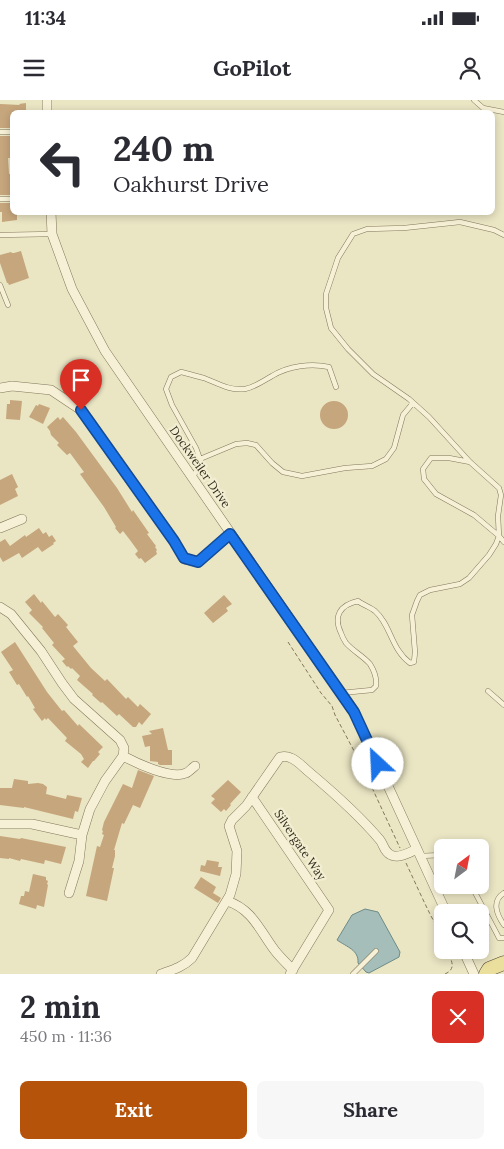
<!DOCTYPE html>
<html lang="en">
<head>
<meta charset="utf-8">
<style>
  :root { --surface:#fff; --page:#f7f7f7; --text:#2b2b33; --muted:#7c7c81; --accent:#b45309 }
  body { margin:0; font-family:Lora,serif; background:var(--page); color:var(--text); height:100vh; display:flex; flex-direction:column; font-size:19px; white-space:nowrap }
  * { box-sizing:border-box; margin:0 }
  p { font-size:16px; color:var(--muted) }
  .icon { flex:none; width:28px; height:28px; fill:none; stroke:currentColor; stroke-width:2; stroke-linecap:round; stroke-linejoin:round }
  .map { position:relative; height:874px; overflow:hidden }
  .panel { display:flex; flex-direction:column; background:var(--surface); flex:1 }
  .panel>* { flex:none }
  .banner { position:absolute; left:10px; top:10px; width:485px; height:105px; border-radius:8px; box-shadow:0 2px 8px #0003; background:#fff; color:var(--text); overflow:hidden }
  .needle { width:32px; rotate:32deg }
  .controls { position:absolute; left:434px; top:739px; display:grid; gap:10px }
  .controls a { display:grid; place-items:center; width:55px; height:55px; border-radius:8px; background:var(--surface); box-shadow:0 2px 8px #0003; font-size:25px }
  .pin { position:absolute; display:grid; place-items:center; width:42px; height:42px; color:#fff; margin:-51px -21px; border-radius:50% 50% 50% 0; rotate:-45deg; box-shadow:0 0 5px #0007 }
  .pin .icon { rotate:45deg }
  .me { position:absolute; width:55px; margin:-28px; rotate:335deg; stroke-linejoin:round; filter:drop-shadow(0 0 4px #0008) }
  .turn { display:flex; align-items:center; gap:18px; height:105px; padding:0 20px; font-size:22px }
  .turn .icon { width:65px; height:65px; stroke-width:2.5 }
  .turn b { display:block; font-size:35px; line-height:42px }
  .round { display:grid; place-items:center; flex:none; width:52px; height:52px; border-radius:8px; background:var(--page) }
  .head { display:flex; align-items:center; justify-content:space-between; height:85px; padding:0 20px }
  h1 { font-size:30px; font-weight:700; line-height:38px }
  .button { display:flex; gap:10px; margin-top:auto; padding:10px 20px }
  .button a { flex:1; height:58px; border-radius:8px; background:var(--accent); color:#fff; font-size:20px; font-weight:700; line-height:58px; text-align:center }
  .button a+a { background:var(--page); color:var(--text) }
  .status { display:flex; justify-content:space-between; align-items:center; height:35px; padding:0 25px; background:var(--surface); direction:ltr }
  .status svg { height:14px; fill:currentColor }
  header { display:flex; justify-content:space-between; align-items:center; height:65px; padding:0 20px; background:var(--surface); font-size:22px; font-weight:700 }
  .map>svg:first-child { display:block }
</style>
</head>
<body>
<div class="status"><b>11:34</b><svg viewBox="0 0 49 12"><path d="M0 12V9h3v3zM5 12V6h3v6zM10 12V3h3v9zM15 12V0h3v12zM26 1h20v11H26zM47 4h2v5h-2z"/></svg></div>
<header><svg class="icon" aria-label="menu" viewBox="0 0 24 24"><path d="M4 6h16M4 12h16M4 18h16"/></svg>GoPilot<svg class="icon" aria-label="person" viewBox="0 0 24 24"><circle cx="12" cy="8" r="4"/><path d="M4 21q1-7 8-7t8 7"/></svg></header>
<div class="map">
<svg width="504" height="874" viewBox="0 0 504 874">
  <rect width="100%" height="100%" fill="#eae5c3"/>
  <path fill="#a5beba" stroke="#6d8b88" d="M365,809L378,812L400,852L399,857L369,873L366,872L358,863C359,850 347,847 337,840L352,815Z"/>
  <path fill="#c6a67c" d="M26,3V12H12V28H0V4L20,5L19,4Z
    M0,36H12V58H8L9,74H12V95H0Z
    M0,103H12V112H17V120L2,122V112H0Z
    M21,151L29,178L9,185L8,183H7L0,163V155L11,152L12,153H14Z
    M10,300L22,301L20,320L6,319L7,304H10Z
    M320 315a14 14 0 1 1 28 0a14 14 0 1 1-28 0Z
    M39,304L50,308L43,324L29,317L36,305L38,306Z
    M58,317L60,320L63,317L76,332L117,388L132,412L133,410L149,433L147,434L156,446L155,447L157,450L156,451L157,454L145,463L141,458L139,459L135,454L138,451L130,440L123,431L120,434L115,428L116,427L104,407L80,374L84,372L70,353L67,355L57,345L59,343L51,335L50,331L47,327Z
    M12,374L18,387L15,389L18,396L0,405V380Z
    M39,428L43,434L46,432L49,437L52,435L56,441L53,443L54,444L42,452L38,447L22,458L19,453L3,462L0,457V442L5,439L10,446L25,435L26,437Z
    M34,494L41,503L42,501L55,517L58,514L68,525L66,527L78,542L73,546L91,568L105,581L107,579L126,599L128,597L138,607L140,604L151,614L142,625L139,622L136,627H133L119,614L117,616L102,602L101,603L92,595L93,594L77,580L80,576L72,568L71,569L68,566L67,567L62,561L65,559L52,545L54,543L42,528L43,527L29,513L32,510L25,502Z
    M224,495L232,504L226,508L228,511L213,523L204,513Z
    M15,542L47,592L62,611L64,610L78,626L79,624L103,647L98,652L100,654L94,661H93L88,668L81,662L84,659L81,654L65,641L67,638L48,618L46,620L45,618L42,621L33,609L35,608L28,596L27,597L19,584L17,585L9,572L13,570L1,552Z
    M163,628L168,650H172V665H160L158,664V662L150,661V646L145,647L142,636L152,634L149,631Z
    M138,670L154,676L140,708L133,705L124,724L122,723L114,750H115V756L112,768H114L107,801L86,796L97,746L100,747L104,735L102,734L103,731L102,730L104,722L123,684L132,688Z
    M14,679L28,681V684L38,683L43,684L47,687L46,694L66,699L67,695L82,698L78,712L75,711L73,719L24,707V708L0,705V688H12Z
    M228,680L241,692L230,704L231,705L226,711L224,709L221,712L211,703L215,699L211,696Z
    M0,736L20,739L21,738L66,747L61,764L45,760L44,764L21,759L20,761L9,758V759L0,758Z
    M207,760L219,762L218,767H222L220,776L200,771L201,765L205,766Z
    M33,774L46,777V780L48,781L47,784L48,785L44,807L37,805L36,809L19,804L21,796H24L25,791L29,792Z
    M201,777L216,787L213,793L221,798L218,803L194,788Z"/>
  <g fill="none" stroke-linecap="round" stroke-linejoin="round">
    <defs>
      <path id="lane" d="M474,0L483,8L504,12
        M0,32H12
        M0,99H12
        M0,135L52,134
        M0,185L8,205
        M200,359L236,344L247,343L256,345L272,363L283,372L302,376L345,368L372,366L386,359L394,348L403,315L413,303
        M470,362L449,358H431L423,369L424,379L436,394L474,415L499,436L504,442
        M193,377L201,362L196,348L172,305L166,289L171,277L181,272C189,274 196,276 204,278C217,283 230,291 245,289C255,287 263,281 272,276C288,266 311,263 329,267L336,287
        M488,591L504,605
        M341,593L372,590L376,586C377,578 375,572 370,564C363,556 353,551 346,543C344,540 342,536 341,533C333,516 340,505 358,501C363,505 370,507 375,511C391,525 391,549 410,563L414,562L415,552L412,515L417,501L420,495L430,490L460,484L469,478L489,455L496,444L499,436L498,416L501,395L499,388L470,362L429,317L409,299L373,274L348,249L331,228L326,208V194L338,158L353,134L367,129L404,128L460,122L494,130L504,135
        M420,756L442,755
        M471,785L497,834L499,838H504
        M504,793C491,801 497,815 504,825
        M353,874L376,851"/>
      <path id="street" d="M47,0V12
        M51,112L52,134L72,189L105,251L354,612L446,812
        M0,288L12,286L51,290L81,310L174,441L184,459L198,462L231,434
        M0,428L22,419
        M0,507L11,514L41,551L62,583L74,599L120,640L124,648L123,656L105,681L90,709L82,735L79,761L69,793
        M123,656C136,663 172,680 186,673C189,672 192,668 195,666
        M252,697L329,810L290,874
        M0,724H32L82,735
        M227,801C253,809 261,833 276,852C281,858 287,864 293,870
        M463,850L474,874
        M161,874C172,870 183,867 192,858L230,795L236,774L237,751L229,726L232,720L246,706L280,657C284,656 287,656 291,658C298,661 303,667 309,672C334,693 359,715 380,740C384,745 384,752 391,755C399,759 410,752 417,749"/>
      <path id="primary" d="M486,874L489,869L504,863"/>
    </defs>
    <use href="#lane" stroke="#83775c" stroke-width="5.5"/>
    <use href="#street" stroke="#83775c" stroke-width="10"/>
    <use href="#primary" stroke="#514530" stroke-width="15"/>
    <path stroke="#83775c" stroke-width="1" stroke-dasharray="4 2.5" stroke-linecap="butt" d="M288,542L321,593L332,606L335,615L361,664L400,748
      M406,763C414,780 422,798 430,814C434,823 441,829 442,839
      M445,874C458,868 450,859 447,850"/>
    <use href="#lane" stroke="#f6f1d6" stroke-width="4.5"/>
    <use href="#street" stroke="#f6f1d6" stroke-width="9"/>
    <use href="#primary" stroke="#ebdf9e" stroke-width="14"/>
  </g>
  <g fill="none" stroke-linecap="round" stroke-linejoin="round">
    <defs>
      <path id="route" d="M81,310L174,441L184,458L198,462L230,434L354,612L378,664"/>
    </defs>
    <use href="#route" stroke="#114b97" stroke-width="12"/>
    <use href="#route" stroke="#1a73e8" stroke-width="9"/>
  </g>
  <g text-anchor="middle" stroke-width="4.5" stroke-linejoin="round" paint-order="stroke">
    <g font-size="12" fill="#342d1e" stroke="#f2eed2">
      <text transform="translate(200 367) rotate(55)" y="4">Dockweiler Drive</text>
      <text transform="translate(300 745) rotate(56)" y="4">Silvergate Way</text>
    </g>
  </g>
</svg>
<div class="controls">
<a><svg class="needle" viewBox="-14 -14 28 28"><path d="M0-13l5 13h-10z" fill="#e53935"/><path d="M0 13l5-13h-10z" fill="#7c7c81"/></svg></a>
<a><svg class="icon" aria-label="search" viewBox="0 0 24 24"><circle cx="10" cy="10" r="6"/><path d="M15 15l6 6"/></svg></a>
</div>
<div class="pin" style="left:81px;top:310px;background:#d93025"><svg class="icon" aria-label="arrive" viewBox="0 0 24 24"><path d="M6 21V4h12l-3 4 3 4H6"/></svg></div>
<svg class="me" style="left:378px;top:664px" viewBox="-20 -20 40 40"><circle r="19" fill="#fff"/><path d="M0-13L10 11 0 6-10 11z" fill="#1a73e8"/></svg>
<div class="banner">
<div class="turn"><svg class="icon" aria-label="left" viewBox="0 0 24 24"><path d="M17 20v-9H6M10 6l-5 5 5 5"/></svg><div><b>240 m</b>Oakhurst Drive</div></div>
</div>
</div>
<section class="panel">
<div class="head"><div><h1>2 min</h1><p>450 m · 11:36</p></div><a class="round" style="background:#d93025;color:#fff"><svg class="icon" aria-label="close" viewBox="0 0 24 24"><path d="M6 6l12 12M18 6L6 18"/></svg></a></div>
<div class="button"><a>Exit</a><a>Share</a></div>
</section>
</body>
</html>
